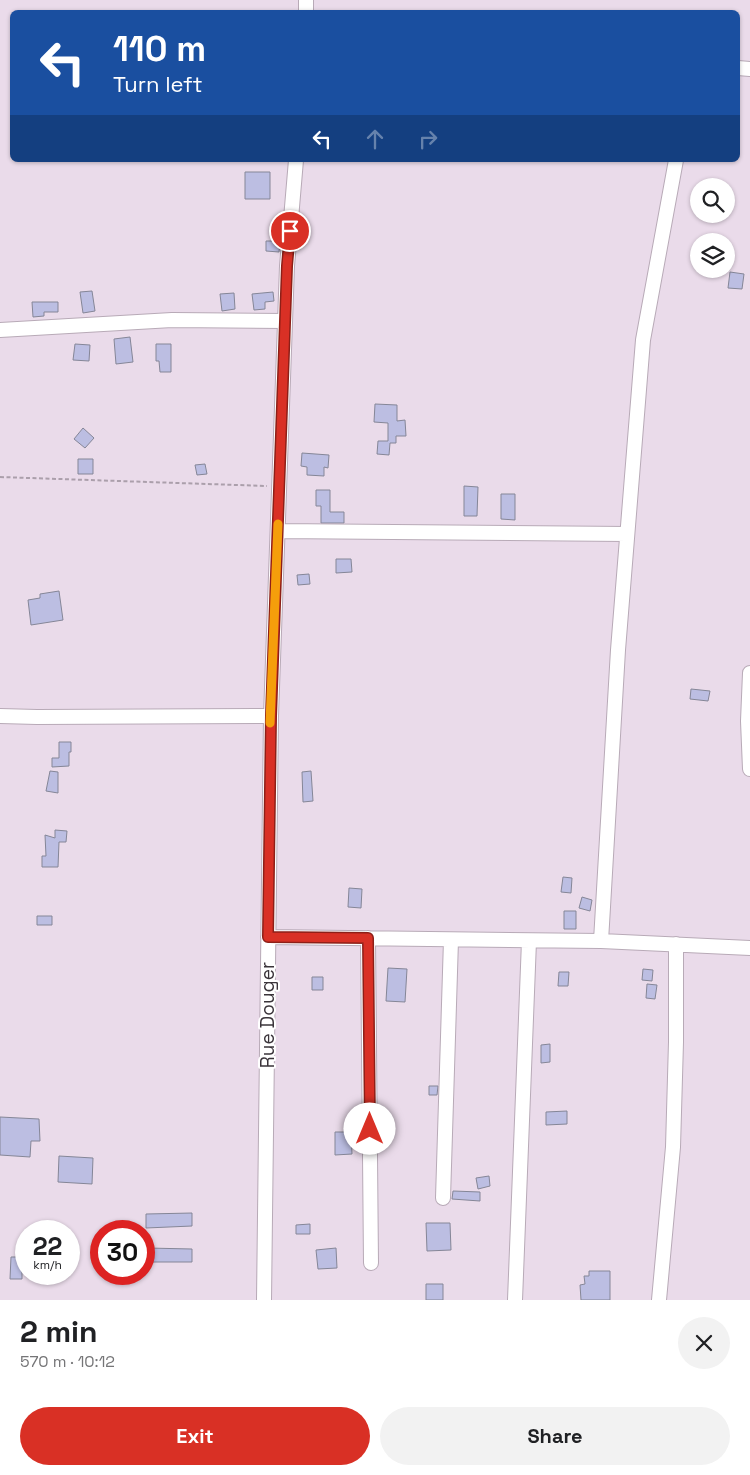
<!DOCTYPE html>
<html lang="en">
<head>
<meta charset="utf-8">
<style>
  :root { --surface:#fff; --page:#f2f2f2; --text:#202124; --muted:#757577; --accent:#d93025 }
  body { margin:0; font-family:"Space Grotesk",sans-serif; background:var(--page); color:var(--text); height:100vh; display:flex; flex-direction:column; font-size:19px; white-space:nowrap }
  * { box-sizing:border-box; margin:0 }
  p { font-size:16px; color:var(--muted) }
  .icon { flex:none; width:28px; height:28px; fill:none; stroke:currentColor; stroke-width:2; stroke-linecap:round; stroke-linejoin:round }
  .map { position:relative; height:1300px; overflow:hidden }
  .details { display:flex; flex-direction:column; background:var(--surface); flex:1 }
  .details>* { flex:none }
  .top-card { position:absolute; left:10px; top:10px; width:730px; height:152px; border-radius:8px; box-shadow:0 1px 4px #0004; background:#1a4fa0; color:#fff; overflow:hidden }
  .fabs { position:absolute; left:690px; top:178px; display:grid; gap:10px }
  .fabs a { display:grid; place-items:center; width:45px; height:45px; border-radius:50%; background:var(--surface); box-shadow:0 1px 4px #0004; font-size:25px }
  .speed { position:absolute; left:15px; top:1220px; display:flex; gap:10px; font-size:25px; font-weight:700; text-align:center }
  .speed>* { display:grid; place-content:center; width:65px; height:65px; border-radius:50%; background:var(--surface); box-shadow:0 1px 4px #0004; line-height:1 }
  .speed small { font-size:12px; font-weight:400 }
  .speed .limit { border:8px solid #d22; background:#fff; color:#111 }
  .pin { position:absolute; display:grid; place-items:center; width:42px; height:42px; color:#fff; margin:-21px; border:2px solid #fff; border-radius:50%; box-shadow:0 1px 5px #0007 }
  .me { position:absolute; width:55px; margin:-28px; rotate:0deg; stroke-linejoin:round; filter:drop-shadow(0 0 4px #0008) }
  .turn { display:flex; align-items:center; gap:18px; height:105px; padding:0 20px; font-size:22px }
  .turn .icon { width:65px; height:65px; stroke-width:2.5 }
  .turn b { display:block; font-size:35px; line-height:42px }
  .lanes { display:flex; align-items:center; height:48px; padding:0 20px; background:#0003; justify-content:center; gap:25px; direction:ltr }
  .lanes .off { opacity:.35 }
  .round { display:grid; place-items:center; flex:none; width:52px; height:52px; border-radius:26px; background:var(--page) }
  .overview { display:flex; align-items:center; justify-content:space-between; height:85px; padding:0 20px }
  h1 { font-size:30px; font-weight:700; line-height:38px }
  .button { display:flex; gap:10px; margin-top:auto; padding:10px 20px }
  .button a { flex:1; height:58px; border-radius:30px; background:var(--accent); color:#fff; font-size:20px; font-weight:700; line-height:58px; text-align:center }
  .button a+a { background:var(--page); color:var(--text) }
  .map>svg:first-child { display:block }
</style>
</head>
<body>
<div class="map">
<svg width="750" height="1300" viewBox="0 0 750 1300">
  <rect width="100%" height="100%" fill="#eadbea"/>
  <path fill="#bcbee2" stroke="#858697" d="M245,172H270V199H245Z
    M266,241H280L279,252L266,251Z
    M730,272L744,274L742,289L728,288Z
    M92,291L95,311L83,313L80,292Z
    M273,292L274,301L265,302V309L254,310L252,294Z
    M234,293L235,309L222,311L220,294Z
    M32,302H58V312H44V316L33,317Z
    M130,337L133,362L116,364L114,339Z
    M75,344L90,345L89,361L73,360Z
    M156,344H171V372H160L159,361H156Z
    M375,404L397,405V421L405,420L406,436H396V443H390L389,455L377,454L378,441H388V423L374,422Z
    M83,428L94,438L85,448L74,439Z
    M302,453L329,455L328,468L324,467V476L307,475V467L301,466Z
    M78,459H93V474H78Z
    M205,464L207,474L197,475L195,465Z
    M464,486L478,487L477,516H464Z
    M316,490H330V512H344V523H321V506H316Z
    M501,494H515V520L501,519Z
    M336,559H351L352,572L336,573Z
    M309,574L310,584L298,585L297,575Z
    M59,591L63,620L31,625L28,600L40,598V594Z
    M691,689L710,691L708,701L690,699Z
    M59,742H71V752H69V766L52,767V758H59Z
    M50,771L58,772V793L46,791Z
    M311,771L313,801L303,802L302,772Z
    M55,830L67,831L66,842H59L58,867H42V856H46L45,835L55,838Z
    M563,877L572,878L571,893L561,892Z
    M349,888L362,889L361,908L348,907Z
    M582,897L592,900L590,911L579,908Z
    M564,911H576V929H564Z
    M37,916H52V925H37Z
    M388,968L407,969L405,1002L386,1001Z
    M643,969L653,970L652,981L642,980Z
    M559,972H569L568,986H558Z
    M312,977H323V990H312Z
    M647,984L657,985L655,999L646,998Z
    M550,1044V1062L541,1063V1045Z
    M429,1086H438L437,1095H429Z
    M567,1111V1124L546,1125V1112Z
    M0,1117L39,1119L40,1141H31L30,1157L0,1155Z
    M335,1132H351L352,1154L335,1155Z
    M59,1156L93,1158L92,1184L58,1182Z
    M489,1176L490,1186L478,1189L476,1178Z
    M453,1191L480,1192V1201L452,1199Z
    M192,1213V1226L146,1228V1214Z
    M426,1223H450L451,1250L427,1251Z
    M310,1224V1234H296V1225Z
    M147,1248L192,1249V1262H147Z
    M336,1248L337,1268L318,1269L316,1250Z
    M11,1257H22V1279H10Z
    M589,1271H610V1300H581L580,1285L585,1284L584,1276H589Z
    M426,1284H443V1300H426Z"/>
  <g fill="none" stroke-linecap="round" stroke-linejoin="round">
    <defs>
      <path id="street" d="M306,12V0
        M738,68L750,69
        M0,330L172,320L285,321
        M278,531L627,534
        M750,673L748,721L750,769
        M0,716L37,717L271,716
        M268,937L601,941L750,948
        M368,938L371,1263
        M601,941L618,650L643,340L676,160
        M443,1198L451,940
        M264,1300L271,716L287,266L296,160
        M515,1300L529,941
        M659,1300L673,1147L676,1042V944"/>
    </defs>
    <use href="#street" stroke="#b8aab7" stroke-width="16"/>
    <path stroke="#ab9fab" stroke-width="2" stroke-dasharray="4 2.5" stroke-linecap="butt" d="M0,477L267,486"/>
    <use href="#street" stroke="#fff" stroke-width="14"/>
  </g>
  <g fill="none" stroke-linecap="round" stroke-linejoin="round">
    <defs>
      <path id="route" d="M290,231L287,266L271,716L268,937L368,938L370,1129"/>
    </defs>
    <use href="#route" stroke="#8d1f18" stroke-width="12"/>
    <use href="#route" stroke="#d93025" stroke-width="9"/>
    <path stroke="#f59e0b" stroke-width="9" d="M270,723L278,524"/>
  </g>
  <g text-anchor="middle" stroke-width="4" stroke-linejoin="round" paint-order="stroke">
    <g font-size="19" fill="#3a343a" stroke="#fff">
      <text transform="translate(267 1015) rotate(-90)" y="7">Rue Douger</text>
    </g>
  </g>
</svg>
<div class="fabs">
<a><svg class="icon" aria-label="search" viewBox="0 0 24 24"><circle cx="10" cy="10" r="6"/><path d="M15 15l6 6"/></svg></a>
<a><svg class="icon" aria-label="layers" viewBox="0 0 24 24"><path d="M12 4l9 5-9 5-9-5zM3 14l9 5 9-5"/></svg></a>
</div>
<div class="speed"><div>22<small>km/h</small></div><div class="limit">30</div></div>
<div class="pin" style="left:290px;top:231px;background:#d93025"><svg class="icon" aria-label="arrive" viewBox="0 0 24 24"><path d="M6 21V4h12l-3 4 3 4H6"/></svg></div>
<svg class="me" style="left:370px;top:1129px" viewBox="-20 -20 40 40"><circle r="19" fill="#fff"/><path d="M0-13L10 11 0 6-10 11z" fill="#d93025"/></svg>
<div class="top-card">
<div class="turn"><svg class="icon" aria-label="left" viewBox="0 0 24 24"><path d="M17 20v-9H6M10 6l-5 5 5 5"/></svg><div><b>110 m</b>Turn left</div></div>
<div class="lanes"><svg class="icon" aria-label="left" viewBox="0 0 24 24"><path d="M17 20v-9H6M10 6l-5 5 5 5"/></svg><svg class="icon off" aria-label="ahead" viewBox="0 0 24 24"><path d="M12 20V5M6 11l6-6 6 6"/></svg><svg class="icon off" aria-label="right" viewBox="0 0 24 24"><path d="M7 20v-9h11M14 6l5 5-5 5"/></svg></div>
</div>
</div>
<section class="details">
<div class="overview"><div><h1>2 min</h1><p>570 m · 10:12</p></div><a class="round"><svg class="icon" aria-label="close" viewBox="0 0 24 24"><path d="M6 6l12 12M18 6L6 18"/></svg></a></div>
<div class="button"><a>Exit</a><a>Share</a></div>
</section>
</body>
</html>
